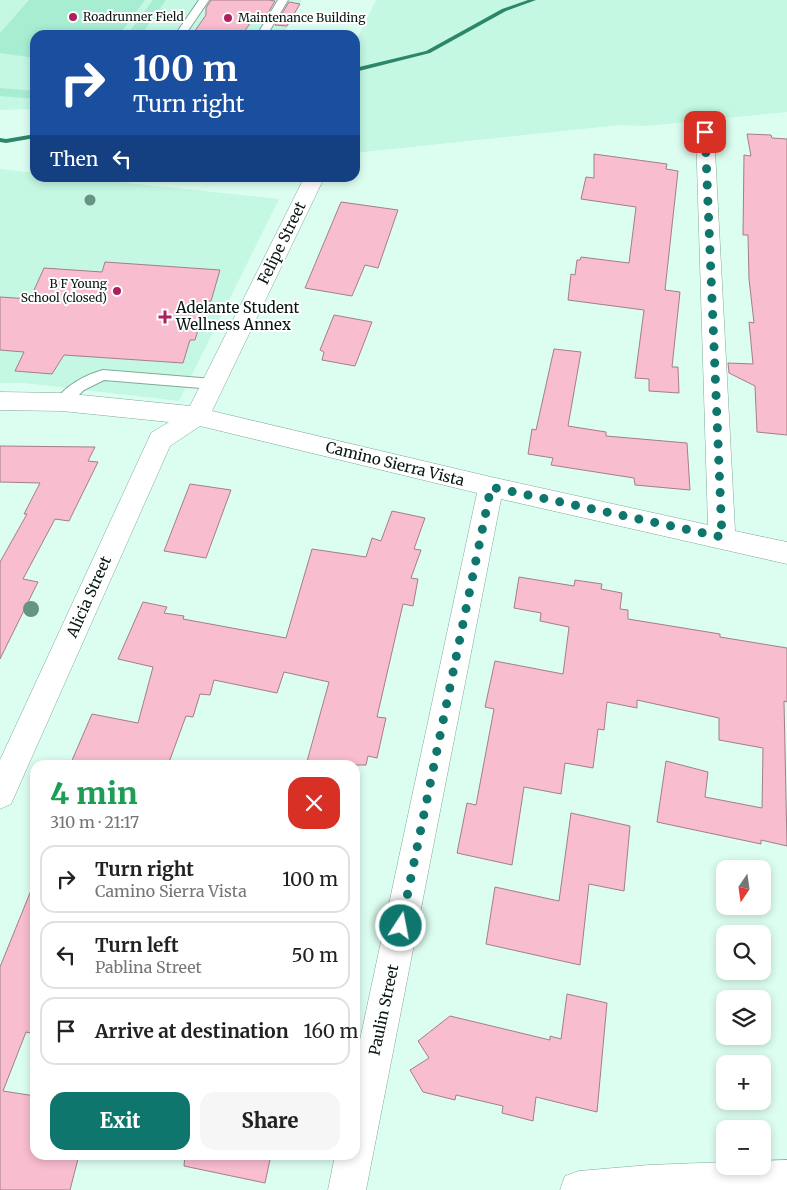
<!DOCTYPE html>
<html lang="en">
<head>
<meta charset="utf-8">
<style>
  :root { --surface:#fff; --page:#f6f6f6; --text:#222; --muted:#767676; --line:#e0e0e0; --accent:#0f766e }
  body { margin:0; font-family:Merriweather,serif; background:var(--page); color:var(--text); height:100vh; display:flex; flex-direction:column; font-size:19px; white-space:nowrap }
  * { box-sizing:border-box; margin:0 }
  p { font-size:16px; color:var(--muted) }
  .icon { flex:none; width:28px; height:28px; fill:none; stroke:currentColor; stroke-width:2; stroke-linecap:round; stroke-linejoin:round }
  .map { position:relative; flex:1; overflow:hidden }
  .drawer { position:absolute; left:30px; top:760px; width:330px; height:400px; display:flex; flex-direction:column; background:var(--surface); border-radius:15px; box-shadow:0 2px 8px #0003 }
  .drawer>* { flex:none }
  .banner { position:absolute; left:30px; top:30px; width:330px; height:152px; border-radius:15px; box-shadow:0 2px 8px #0003; background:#1a4fa0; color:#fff; overflow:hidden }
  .needle { width:32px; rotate:193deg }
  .controls { position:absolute; left:716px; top:860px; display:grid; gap:10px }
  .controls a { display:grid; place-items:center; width:55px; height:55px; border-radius:10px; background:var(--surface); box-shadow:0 2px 8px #0003; font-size:25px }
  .pin { position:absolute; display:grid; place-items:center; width:42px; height:42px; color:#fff; margin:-21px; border-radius:10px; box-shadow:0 2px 8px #0006 }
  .me { position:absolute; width:55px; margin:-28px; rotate:11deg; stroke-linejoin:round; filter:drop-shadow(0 0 4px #0008) }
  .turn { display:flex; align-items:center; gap:18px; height:105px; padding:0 20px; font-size:22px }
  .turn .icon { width:65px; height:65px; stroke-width:2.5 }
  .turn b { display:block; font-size:35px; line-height:42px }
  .then { display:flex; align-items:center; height:48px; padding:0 20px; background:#0003; gap:10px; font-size:19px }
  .round { display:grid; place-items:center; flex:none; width:52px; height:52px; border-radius:15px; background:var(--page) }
  .head { display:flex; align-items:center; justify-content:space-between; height:85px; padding:0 20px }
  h1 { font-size:30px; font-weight:800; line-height:38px; color:#1e9e55 }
  .primary-button { display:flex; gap:10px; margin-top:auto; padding:10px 20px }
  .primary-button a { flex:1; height:58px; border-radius:15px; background:var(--accent); color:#fff; font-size:20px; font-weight:800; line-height:58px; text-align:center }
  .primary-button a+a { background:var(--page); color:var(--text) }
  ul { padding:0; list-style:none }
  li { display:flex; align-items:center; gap:15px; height:68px; margin:0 10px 8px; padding:0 10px; border:2px solid var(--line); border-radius:15px }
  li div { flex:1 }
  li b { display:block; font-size:19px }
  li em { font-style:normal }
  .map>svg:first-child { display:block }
</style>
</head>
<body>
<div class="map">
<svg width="787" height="1190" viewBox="0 0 787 1190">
  <rect width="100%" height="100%" fill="#dcfef0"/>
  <path fill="#c4f8e3" d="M0,0H302L283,35H35V109L0,110Z
    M376,0H787V112L646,126L620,125L355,153V43Z
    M0,169L35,173V178H81L279,199L179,401L24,383H0Z"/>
  <path fill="#a7edd2" d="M29,0H145L119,35H35V58L0,53V33Z
    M153,0H166L141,35H127Z
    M0,88L35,91V99L0,96Z"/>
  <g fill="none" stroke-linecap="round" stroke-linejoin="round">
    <path fill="#2e866a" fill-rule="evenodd" d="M528,0H536L506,11L430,53L355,72V68L426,51L502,9Z
      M35,134V138L6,143L0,142V138L6,139Z"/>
  </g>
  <path fill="#f8bdce" stroke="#a47e89" d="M211,0H269L275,1L262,23L251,22L242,35H192L206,15V8Z
    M289,2L300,4L287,26L275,25Z
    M747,134L771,135L772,138L787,139V435L757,432L755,386L729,373L728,363L753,364L749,322L754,323L749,279L748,235H743L744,155L751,156Z
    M594,154L667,164L666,169L678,171L665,290L680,292L672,367H678L679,393L649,391V379L635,378L644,310L568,300L571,274L575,275L577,260H580L581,257L629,263L636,207L581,199L586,177L594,178Z
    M341,202L398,210L378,268L365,265L352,296L305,288Z
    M105,262L220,270L211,301H207L195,340H190L183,363L64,355L52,374L15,371L24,352L0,350V297L30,299L44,268L102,272Z
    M334,315L372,322L355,366L322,360L324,352L320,350Z
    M554,349L581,352L568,426L606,432V436L687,443L690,490L635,485L634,478L551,465L553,458L528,454L532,429L536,430Z
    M0,446L95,447L88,461L98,462L69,521L55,519L23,579L38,582L0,659V562L27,514H24L40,483L0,482Z
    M190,484L231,490L206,558L164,551Z
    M392,511L425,518L414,549L421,550L411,578L418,579L413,606L403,604L377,717L386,718L377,758L368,756L366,765H306L329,682L284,672L277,693L214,680L210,695L200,694L193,717L186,716L168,765H70L92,714L138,723L153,667L118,659L143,602L167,607L164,613L184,616L183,619L286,638L312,549L366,557L372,538L381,541Z
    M519,577L574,586L575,580L602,584L601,589L622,593L620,609L628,610V619L720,634V637L787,648V702L784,701L787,846L761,840V844L657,822L666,761L708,772L705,797L762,808L763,748L719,740V718L637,700V708L607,702L604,730L598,729L593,768L565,763L561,794L524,787L512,865L457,853L467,803L476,805L494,709L485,707L495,661L563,674L569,627L540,621L541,613L514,608Z
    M571,813L630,826L624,891L589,884L580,965L486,944L495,887L559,901Z
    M34,883L35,1034L26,1032L3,1091L35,1096V1155H79L70,1190H0V967Z
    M567,994L607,1003L597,1112L536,1097L533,1121L502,1113L503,1106L456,1095L455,1100L423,1092L410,1070L429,1058L418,1041L450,1016L550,1040V1036L561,1039Z
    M185,1155H271L265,1183L184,1166Z"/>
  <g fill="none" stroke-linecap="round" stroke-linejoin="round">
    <defs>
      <path id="service" d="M199,0H209L185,35H175Z
        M278,0H288L267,35H257Z
        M103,370L213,379L220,384L213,389L104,380L84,390L67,406H57L55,402C64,386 85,375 103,370Z"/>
      <path id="minor" d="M705,126L712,128L714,132L735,531L787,542V564L501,499L366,1190H328L335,1155H355V1063L477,493L200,426L170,446L11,804L0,809V760L148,440L151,433L169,422L62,411L0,410V392L62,393L190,406L304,178H324L212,411L491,477L708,525L696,132L698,128Z"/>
      <path id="tertiary" d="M787,1160V1190H560L565,1176L579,1171L649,1165L725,1162V1166H762V1161Z"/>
    </defs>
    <use href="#service" stroke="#81a999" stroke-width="2"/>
    <use href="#minor" stroke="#81a999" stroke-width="1"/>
    <use href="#tertiary" stroke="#81a999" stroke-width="1"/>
    <use href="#service" fill="#fff" fill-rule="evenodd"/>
    <use href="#minor" fill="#fff" fill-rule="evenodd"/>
    <use href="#tertiary" fill="#fff" fill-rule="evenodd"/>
  </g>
  <g fill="#669384">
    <circle cx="90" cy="200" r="5.5"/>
    <circle cx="31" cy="609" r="8"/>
  </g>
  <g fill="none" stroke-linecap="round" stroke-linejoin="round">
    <path stroke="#0f766e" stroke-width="9" stroke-dasharray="0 16.2" d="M401,926L491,487L722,537L705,132"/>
  </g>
  <g fill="#ac205e" stroke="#fff" stroke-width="2">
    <circle cx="73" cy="17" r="5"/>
    <circle cx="228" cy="18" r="5"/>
    <circle cx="117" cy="291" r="5"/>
    <path d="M162.5 309.5h5v5h5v5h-5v5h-5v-5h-5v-5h5z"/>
  </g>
  <g text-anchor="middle" stroke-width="4" stroke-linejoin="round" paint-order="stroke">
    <g font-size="12" fill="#071611" stroke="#fff" text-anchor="start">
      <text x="83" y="21">Roadrunner Field</text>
      <text x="238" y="22">Maintenance Building</text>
      <text x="107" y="288" text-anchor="end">B F Young<tspan x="107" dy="14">School (closed)</tspan></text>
    </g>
    <g font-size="15" fill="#071611" stroke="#fff">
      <text transform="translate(282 243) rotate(-64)" y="5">Felipe Street</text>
      <text transform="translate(395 464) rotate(14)" y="5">Camino Sierra Vista</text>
      <text transform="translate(89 597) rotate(-66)" y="5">Alicia Street</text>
      <text transform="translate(384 1010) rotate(-78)" y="5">Paulin Street</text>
    </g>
    <g font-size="15" fill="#071611" stroke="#fff" text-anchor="start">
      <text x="176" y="313">Adelante Student<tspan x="176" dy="17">Wellness Annex</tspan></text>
    </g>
  </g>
</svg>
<div class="controls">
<a><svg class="needle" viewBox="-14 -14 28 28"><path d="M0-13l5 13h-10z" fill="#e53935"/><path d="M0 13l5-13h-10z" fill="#767676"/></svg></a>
<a><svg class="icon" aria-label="search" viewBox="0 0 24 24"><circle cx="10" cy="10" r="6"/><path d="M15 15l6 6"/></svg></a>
<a><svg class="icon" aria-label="layers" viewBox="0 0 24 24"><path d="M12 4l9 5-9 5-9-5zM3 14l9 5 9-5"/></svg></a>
<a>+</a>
<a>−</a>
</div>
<div class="pin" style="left:705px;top:132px;background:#d93025"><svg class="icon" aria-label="arrive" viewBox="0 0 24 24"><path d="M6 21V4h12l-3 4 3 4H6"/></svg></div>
<svg class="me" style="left:401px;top:926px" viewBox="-20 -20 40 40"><circle r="17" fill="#0f766e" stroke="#fff" stroke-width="3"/><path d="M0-11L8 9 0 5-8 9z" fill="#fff"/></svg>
<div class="banner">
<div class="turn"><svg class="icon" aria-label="right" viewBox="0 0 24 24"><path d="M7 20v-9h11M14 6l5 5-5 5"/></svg><div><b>100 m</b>Turn right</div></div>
<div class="then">Then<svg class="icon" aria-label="left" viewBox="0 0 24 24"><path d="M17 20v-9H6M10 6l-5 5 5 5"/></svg></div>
</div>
<section class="drawer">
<div class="head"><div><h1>4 min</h1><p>310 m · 21:17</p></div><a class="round" style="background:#d93025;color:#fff"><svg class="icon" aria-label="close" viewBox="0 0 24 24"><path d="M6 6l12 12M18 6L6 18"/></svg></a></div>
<ul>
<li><svg class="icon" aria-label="right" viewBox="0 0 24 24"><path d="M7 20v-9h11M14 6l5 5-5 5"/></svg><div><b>Turn right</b><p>Camino Sierra Vista</p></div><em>100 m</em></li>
<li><svg class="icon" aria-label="left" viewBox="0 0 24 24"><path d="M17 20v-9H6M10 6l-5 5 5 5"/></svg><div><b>Turn left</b><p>Pablina Street</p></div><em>50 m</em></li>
<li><svg class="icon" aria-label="arrive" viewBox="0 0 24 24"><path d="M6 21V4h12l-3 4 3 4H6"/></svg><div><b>Arrive at destination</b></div><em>160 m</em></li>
</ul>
<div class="primary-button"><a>Exit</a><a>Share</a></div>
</section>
</div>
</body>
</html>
